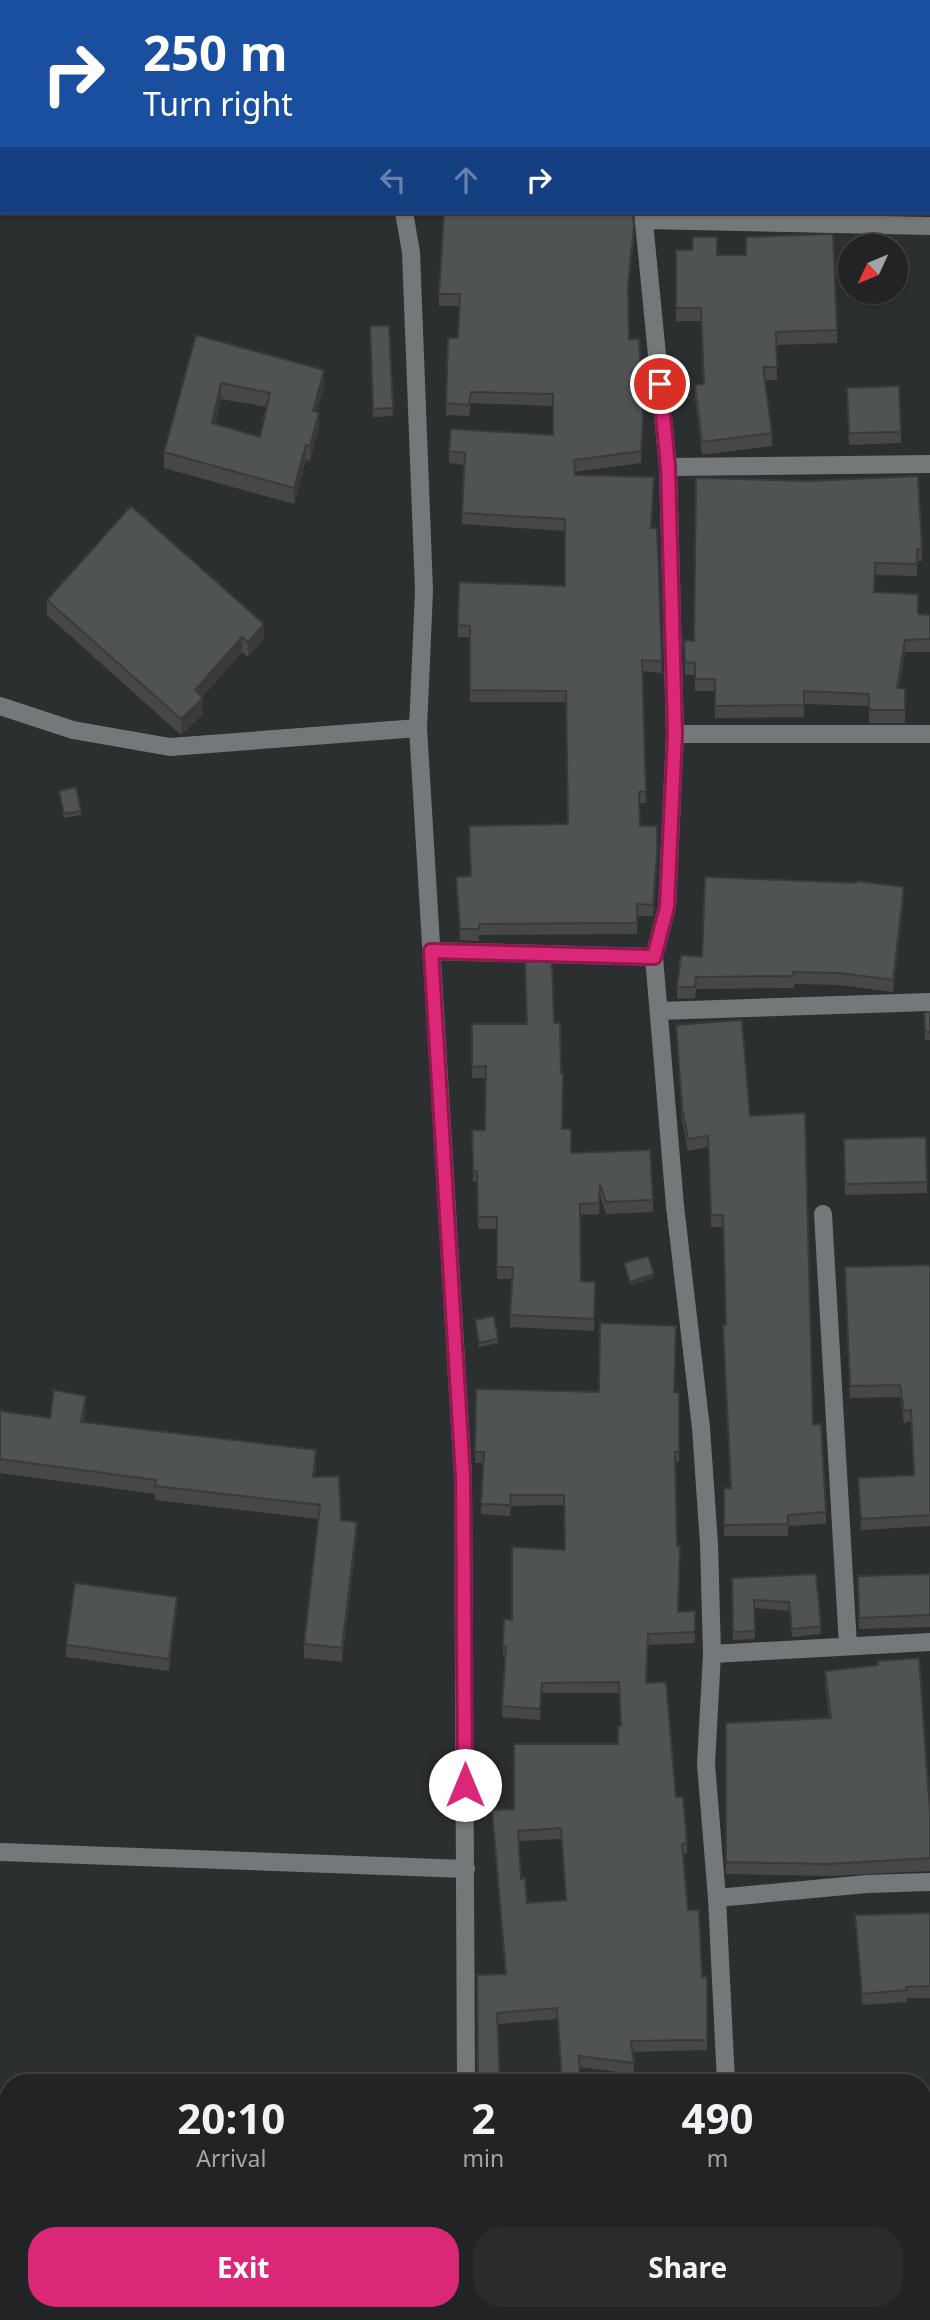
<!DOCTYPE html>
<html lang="en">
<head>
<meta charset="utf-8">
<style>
  :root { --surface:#212324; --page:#292b2c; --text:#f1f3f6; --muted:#a2a4a6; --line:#3e4041; --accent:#db2777 }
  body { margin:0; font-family:"Noto Sans",sans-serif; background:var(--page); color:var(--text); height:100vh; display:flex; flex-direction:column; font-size:26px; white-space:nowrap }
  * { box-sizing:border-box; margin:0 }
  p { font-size:23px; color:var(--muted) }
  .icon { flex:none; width:38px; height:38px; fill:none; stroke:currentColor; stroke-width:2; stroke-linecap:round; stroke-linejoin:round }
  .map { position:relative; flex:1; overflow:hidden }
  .panel { position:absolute; left:0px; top:2074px; width:931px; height:247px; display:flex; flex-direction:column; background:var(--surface); border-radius:28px 28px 0 0; box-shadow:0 2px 5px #0004,0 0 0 2px var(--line) }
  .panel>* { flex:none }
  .hud { position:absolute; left:0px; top:0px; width:931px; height:214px; box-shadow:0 2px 5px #0004,0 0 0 2px var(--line); background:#1a4fa0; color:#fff; overflow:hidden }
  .needle { width:46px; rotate:226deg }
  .buttons { position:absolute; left:838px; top:234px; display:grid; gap:14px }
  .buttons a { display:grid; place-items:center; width:70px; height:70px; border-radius:50%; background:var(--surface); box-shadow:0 2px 5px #0004,0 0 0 2px var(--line); font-size:35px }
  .pin { position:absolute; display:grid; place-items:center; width:60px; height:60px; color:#fff; margin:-30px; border:4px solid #fff; border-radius:50%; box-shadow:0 2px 7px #0007 }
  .me { position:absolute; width:77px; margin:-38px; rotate:0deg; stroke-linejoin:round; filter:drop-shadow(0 0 5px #0008) }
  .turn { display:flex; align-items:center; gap:24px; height:147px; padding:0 28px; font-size:32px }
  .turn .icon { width:91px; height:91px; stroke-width:2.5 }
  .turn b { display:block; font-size:49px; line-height:60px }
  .lanes { display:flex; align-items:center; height:66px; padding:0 28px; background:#0003; justify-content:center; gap:35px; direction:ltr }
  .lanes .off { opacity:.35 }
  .eta { display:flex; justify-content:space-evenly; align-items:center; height:119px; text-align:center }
  .eta b { font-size:42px; font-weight:700; line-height:49px }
  .action { display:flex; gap:14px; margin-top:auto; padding:14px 28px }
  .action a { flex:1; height:80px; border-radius:28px; background:var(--accent); color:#fff; font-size:28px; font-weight:700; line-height:80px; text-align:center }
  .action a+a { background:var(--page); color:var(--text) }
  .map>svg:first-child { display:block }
</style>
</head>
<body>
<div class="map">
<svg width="930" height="2320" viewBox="0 0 930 2320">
  <rect width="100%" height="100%" fill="#2c2f30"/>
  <path fill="#40697d" d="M0,0H267V2H2L0,112Z"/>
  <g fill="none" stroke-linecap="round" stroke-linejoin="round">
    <path stroke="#75787a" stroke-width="18" d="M345,0L346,2
      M610,0L611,2
      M404,212L411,252L424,591L418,728L463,1477L466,2082
      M643,212L668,467L675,734L667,907L654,957L675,1206L701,1428L709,1544L712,1654L706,1764L717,1898L726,2082
      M644,220L930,226
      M668,467L930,464
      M0,706L73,730L170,747L418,728
      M675,734H930
      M431,951L654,957
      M659,1011L930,1002
      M823,1214L848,1646
      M712,1654L930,1642
      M0,1852L466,1869
      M717,1898L867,1884L930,1882
      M922,2109H930
      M466,2312V2320
      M746,2312L748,2320"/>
  </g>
  <path fill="#454748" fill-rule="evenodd" d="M861,212H907V214Z
    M634,239L628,296L629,339L643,430L641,463L574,472L575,475L654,489L651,528L662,673L642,671L646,803H639L640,826L657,867L653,916H637V934L479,935V941L460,940L456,877L470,876L568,824L566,702H470V637H458V625L565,586V531L462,524L464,465L449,463V451L553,435V406L471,403L469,416L446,415L448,338H458L459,306H439V294Z
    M676,250L717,255L837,330V343L776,345L777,380H765L772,433V446L702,455L695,398V385L703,384L701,321H676Z
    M370,326H389L393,416L373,417Z
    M196,335L324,386L316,412L319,429L310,461L306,460L294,504L164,468V452ZM221,399L267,407L260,437L215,424Z
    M847,399L901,432V443L849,445Z
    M696,478L922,549V561H917V576L875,575L874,592L918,614L930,615V652H905L899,688L905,689V723H869V706L804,704V717L715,718V691H695V675H685L684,640L694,641Z
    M47,600L264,639L248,657L242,652L202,697L203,713L181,735L47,615Z
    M59,791L81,811V815L64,818Z
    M904,899L893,992L840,985L794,984V988L696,989L695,998L677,999V987L702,957Z
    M924,1012H930V1040H925Z
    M554,1023L562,1129L571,1153L653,1200V1212L606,1214L600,1195L599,1214L580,1215L581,1281L595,1293L594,1331L510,1327L512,1279H497V1229H478L477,1182H473L472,1130H485L486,1078H472V1024Z
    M676,1025L750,1116L813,1424L826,1512V1524L788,1526V1536H724V1488H730L723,1337V1325H726L723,1227H711L708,1147L688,1151L682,1120Z
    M844,1139L927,1182V1193L845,1195Z
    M930,1265V1526L861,1530L858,1478L914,1475L911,1421L904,1423L900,1397L850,1398L845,1278Z
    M475,1320L498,1339V1343L479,1347Z
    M476,1389L679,1392V1462H675L679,1612L695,1611V1643L648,1645L647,1683L676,1797L687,1843V1854H683L688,1910L702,1977H707V2050L633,2052L634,2074L580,2067V2082H562L557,2019L497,2024L478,2082L505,1974L492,1810L514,1809L618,1744L621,1726L619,1693H542L540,1720L502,1717L505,1657L503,1656L504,1619L512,1620L565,1550L564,1505L511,1506L510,1516L481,1514L483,1463H475ZM561,1839L566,1900L527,1903L521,1879L519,1841Z
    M86,1410L84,1423L316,1465L315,1477L341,1520L357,1536L342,1662L304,1658V1644L318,1519L155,1500V1494L0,1473V1411L50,1418Z
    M816,1574L821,1634L792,1637L789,1611L755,1608V1639L733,1640L732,1578Z
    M930,1574V1627L859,1629L858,1576Z
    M177,1609L169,1671L66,1657V1645Z
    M878,1665L930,1813V1871L829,1876L726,1874V1723L829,1718L825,1683V1671Z
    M930,1913V1998H907V2002L862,2005L855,1915Z"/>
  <path fill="#383a3b" d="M634,227V239L628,297V285Z
    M324,370V386L313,426V411Z
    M221,383V399L212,439V423Z
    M319,413V429L310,461V446Z
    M306,445V460L294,504V488Z
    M264,624V639L248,657V642Z
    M242,637V652L195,706V690Z
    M905,640V652L897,701V688Z
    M203,698V713L181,735V719Z
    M657,855V867L653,916V905Z
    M904,887V899L893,992V980Z
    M654,1274V1278L630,1286V1282Z
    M86,1396V1410L81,1437V1422Z
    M316,1450V1465L313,1491V1477Z
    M357,1522V1536L342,1662V1648Z
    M177,1597V1609L169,1671V1659Z"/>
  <path fill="#505354" stroke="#383a3b" stroke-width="2" fill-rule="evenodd" d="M929,20H930V109H929Z
    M444,212H633L634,227L628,285L629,339H639L643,418L641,451L574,460L575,475L654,477L651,528H657L662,661L642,660L646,792H639L640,826H657V855L653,905L637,904V923L479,924V929H460L456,877L471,876L469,826L568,824L566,691L470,690V626L458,625L459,582L565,586V519L462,513L465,453L449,451L451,429L553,435V394L471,392L469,405L446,403L448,338H458L460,294H439Z
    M833,234L837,330L776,332L777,367H763L772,433L702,442L695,385L704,384L701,308H676V250H692L693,237H717V255H746V237Z
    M370,326H389L393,408L373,409Z
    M196,335L324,370L313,411L319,413L310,446L306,445L294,488L164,452ZM221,383L270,393L260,437L212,423Z
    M899,386L901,432L849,433L847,388Z
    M918,476L922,549H917V564L875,563L874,592L918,594V614L930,615V639L905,640L897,688L905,689V710H869V694L804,691V705L715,706V679H695V663L685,662L684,640L694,641L696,478L809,481Z
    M131,506L264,624L248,642L242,637L195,690L203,698L181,719L47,600Z
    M76,787L81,811L64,814L59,791Z
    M705,877L856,883L857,881L904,887L893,980L840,973L793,972L794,976L696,977L695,987H677L681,955L702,957Z
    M525,962H552L554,1023H560L561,1073H563L562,1129H571V1153L650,1150L653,1200L606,1202L600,1184L599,1203L580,1204L581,1281L595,1282L594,1319L510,1315L513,1267H497V1217H478L477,1171H473L472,1130H485L486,1066L472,1067V1024H527Z
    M924,1012H930V1032H925Z
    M742,1020L750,1116L805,1113L813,1424H821L826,1512L788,1515V1524L724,1525V1488H731L723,1325H726L723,1215H711L708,1136L688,1139L682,1108L676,1025Z
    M926,1137L927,1182L845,1184L844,1139Z
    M648,1256L654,1274L630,1282L624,1263Z
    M930,1265V1515L861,1519L858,1478L914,1475L911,1410L904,1411L900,1385L850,1386L845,1267Z
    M494,1316L498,1339L479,1343L475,1320Z
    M600,1323L676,1326L674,1392H679V1452H675L677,1546H680L678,1612L695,1611V1632L648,1634L646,1683L666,1682L676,1797H683L687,1843L682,1844L688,1910H699L702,1977H707V2040L631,2041L634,2063L579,2056L580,2082H562L557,2008L497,2013L500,2082H478L477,1975L506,1974L492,1810L514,1809V1744H618V1726H621L619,1682L542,1683L540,1709L502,1706L506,1646H503L504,1619L512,1620V1547L565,1550L564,1495H511L510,1505L481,1504L484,1452H475L476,1389L599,1392ZM561,1828L566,1900L527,1903L525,1878L521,1879L518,1831Z
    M54,1390L86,1396L81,1422L316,1450L313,1477L339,1476L341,1520L357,1522L342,1648L304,1644L320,1505L155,1486L156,1480L0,1459V1411L50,1418Z
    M816,1574L821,1626L792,1629L789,1602L754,1600L755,1631L733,1632L732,1578Z
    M930,1574V1615L859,1618L858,1576Z
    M75,1583L177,1597L169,1659L66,1645Z
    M919,1658L930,1813V1858L829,1864L726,1862V1723L831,1718L825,1671L878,1665V1661Z
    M930,1913V1986L906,1987L907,1990L862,1994L855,1915Z
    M501,2312H527V2320H502Z
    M618,2312H726L727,2320H619Z
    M771,2312H824V2320H773Z"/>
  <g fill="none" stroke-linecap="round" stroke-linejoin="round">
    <defs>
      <path id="route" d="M465,1785L463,1477L431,951L654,957L667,907L675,734L668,467L660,384"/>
    </defs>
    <use href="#route" stroke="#8e194d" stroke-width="18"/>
    <use href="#route" stroke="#db2777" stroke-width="12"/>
  </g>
</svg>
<div class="buttons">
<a><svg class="needle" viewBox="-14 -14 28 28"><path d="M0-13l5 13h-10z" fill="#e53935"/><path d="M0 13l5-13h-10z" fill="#a2a4a6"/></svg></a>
</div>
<div class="pin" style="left:660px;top:384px;background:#d93025"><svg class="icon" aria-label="arrive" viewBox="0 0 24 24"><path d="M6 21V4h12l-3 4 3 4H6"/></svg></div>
<svg class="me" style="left:465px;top:1785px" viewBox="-20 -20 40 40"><circle r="19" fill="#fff"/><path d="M0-13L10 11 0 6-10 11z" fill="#db2777"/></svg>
<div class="hud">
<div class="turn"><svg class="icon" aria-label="right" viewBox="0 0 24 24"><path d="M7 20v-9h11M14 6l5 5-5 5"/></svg><div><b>250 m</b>Turn right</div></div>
<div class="lanes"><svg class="icon off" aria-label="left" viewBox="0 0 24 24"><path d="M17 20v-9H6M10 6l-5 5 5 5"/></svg><svg class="icon off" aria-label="ahead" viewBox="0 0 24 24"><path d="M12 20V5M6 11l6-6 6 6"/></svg><svg class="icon" aria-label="right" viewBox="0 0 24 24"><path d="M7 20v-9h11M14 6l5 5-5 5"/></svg></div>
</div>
<section class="panel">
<div class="eta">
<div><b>20:10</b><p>Arrival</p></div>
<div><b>2</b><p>min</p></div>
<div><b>490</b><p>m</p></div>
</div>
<div class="action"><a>Exit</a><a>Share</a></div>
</section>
</div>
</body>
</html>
